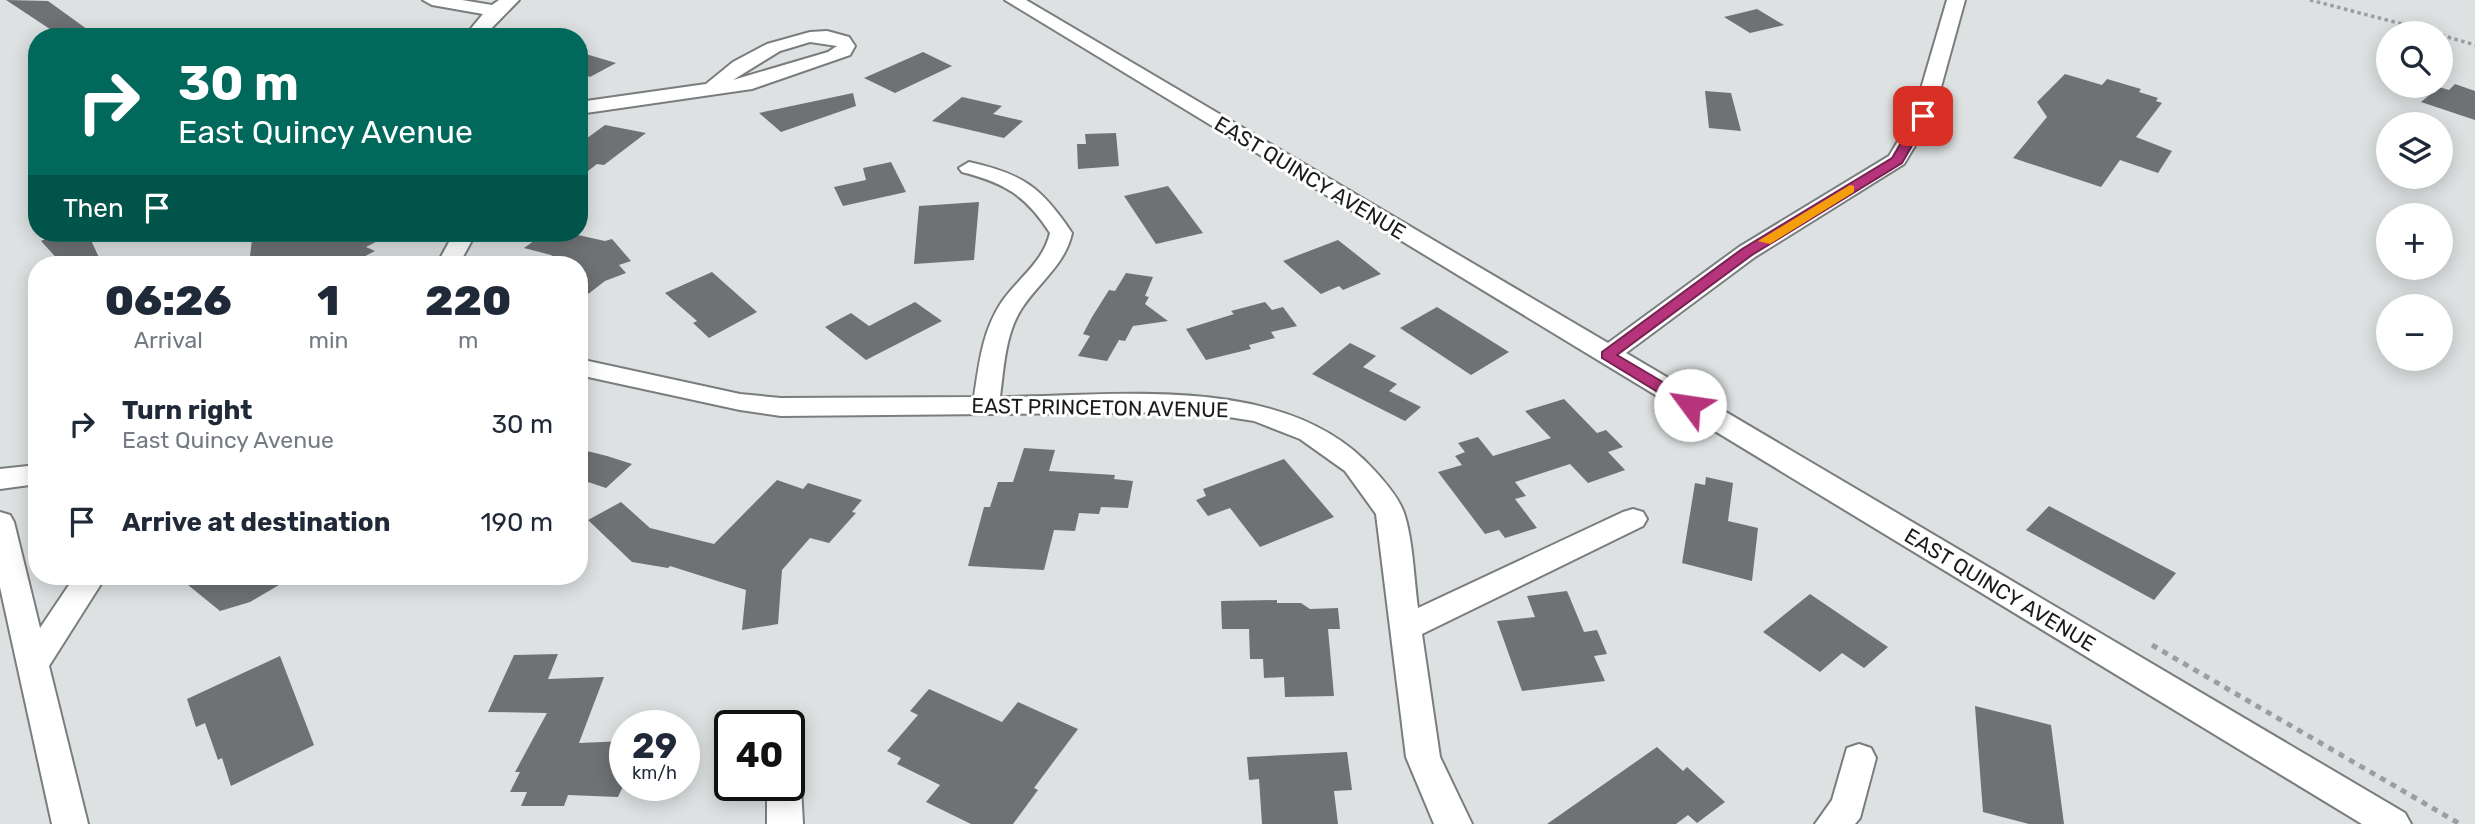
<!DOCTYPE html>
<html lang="en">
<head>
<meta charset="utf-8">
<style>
  :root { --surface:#fff; --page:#f6f6f7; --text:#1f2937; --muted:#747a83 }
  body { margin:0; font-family:Rubik,sans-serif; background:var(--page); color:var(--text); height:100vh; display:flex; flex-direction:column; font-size:26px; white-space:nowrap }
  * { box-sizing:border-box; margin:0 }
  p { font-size:23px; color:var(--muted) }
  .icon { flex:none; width:38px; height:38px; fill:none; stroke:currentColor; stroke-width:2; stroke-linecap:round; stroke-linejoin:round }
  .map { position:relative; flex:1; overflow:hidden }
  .details { position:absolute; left:28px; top:256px; width:560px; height:329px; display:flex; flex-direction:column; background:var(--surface); border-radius:28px; box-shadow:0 4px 18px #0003 }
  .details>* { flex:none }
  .banner { position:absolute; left:28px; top:28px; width:560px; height:214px; border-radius:28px; box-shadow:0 4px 18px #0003; background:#00695c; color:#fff; overflow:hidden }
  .fabs { position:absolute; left:2376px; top:21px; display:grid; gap:14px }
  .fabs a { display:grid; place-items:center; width:77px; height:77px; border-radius:50%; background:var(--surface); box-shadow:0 4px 18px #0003; font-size:35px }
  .speed { position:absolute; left:609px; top:710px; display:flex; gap:14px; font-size:35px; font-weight:700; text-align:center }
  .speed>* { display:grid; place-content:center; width:91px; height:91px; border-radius:50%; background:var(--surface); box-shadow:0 4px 18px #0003; line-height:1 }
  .speed small { font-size:18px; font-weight:400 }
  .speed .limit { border:4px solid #111; border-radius:10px; background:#fff; color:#111 }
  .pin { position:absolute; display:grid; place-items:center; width:60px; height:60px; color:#fff; margin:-30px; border-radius:14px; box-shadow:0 4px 10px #0006 }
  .me { position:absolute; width:77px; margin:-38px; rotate:301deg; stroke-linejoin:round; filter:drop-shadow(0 0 5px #0008) }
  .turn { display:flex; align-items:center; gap:24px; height:147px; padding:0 35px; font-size:32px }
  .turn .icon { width:91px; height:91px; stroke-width:2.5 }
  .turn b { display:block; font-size:49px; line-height:60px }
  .then { display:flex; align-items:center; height:66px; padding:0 35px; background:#0003; gap:14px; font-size:26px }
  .eta { display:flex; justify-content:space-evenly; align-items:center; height:119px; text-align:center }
  .eta b { font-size:42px; font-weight:800; line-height:49px }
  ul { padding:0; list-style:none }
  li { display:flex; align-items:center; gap:21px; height:98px; padding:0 35px }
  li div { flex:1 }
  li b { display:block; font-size:26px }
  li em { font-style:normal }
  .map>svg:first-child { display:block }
</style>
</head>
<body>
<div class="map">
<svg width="2475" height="824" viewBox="0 0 2475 824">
  <rect width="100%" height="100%" fill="#dde1e2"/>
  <path fill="#6f7274" d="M6,0L48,1L98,37H62Z
    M1757,9L1784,25L1750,33L1724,17Z
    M579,52L616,63L590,77L579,73Z
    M923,52L952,66L895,93L864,78Z
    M2065,74L2102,85L2107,79L2141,89L2139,92L2158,98L2156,101L2162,103L2136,137L2172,151L2158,173L2120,160L2101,187L2013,158L2047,117L2037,102Z
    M2455,84L2475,91V120L2421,102L2439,87L2449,90Z
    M1705,91L1731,93L1741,131L1709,128Z
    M853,93L856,106L781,132L759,113Z
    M962,97L1002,106L993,114L1023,121L1004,138L932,121Z
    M605,125L646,133L604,165L597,164L579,178V144Z
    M1116,133L1119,166L1078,169L1077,144H1086L1085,134Z
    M891,162L906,192L843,206L834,187L866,180L863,168Z
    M1168,186L1203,233L1156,244L1124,196Z
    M979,202L974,260L914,264L919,206Z
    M58,233H83L89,236L102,264H62L41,241Z
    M268,233H282L295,240L309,233H393L366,247L375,251L350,264H249L252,240Z
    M545,233H569L605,241L612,239L631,261L619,265L626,273L605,281L579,301V264H567L551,255L524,248Z
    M1338,240L1381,274L1343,290L1339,286L1321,294L1283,261Z
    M712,272L757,312L709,338L693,323L697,321L665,293Z
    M1126,273L1153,277L1145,296L1149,297L1145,304L1168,321L1133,326L1125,341L1119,340L1107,361L1078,356L1090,336L1083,334L1092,317L1109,290L1115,291Z
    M915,302L942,321L866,360L825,327L851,313L869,326Z
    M1265,302L1272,310L1283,307L1297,326L1271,332L1275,338L1249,345L1251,349L1206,360L1186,329L1234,314L1231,311Z
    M1437,307L1509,352L1471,375L1400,328Z
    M1350,343L1376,356L1363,367L1397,384L1389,391L1421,407L1405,421L1312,374Z
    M1564,399L1597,433L1606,430L1623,447L1608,452L1625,470L1588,483L1570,464L1515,482L1526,496L1515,499L1537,528L1505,538L1499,530L1485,534L1438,472L1462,465L1455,456L1465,452L1458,443L1478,437L1493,456L1551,438L1525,411Z
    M1024,448L1055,450L1049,471L1115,475L1114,479L1133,481L1128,508L1101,507L1099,514L1079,513L1075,531L1054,530L1044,570L968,566L984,507H990L998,482H1013Z
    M579,449L607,456L632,464L606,488L579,479Z
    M1284,459L1334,517L1260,547L1230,508L1208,516L1196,500L1206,496L1203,489Z
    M1706,477L1733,483L1728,521L1758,528L1752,581L1682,563L1695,483L1705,485Z
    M777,480L803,489L808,483L862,500L852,512L856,513L829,543L810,538L782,570L778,624L742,630L746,590L670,566L668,568L632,562L588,520L621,502L650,528L714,544Z
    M2049,506L2176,573L2154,600L2026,530Z
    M177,576H294L250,602L220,611Z
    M1567,591L1584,632L1597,630L1607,654L1594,656L1605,681L1522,691L1497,621L1535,617L1527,596Z
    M1810,594L1888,647L1864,668L1842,653L1820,672L1763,632Z
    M1277,600V603H1301L1310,609L1338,608L1340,629H1328L1334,696L1285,697L1284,677L1264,678L1263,659H1250L1249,629H1222L1221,601Z
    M558,654L548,679L604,677L579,743L625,741V782L618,797L568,795L564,806H521L527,792H510L520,772H515L547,713L488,712L514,655Z
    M280,656L314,745L231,786L222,758L218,760L205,723L196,727L187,699Z
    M929,689L1002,722L1018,702L1078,729L1034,788L1038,790L1013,824H971L926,802L940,785L897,764L901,758L887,751L918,715L910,711Z
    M1975,706L2051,725L2064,824H2029L1983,812Z
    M1657,747L1683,771L1687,767L1725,802L1697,823L1688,815L1676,824H1547Z
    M1347,752L1352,790L1334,791L1338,824H1262L1259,779L1249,780L1247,757Z"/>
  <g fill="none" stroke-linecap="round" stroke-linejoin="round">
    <defs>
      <path id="minor" d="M423,0H462L492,5L499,0H519L483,37H464L483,14L432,5Z
        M1005,0H1026L1608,343L1739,247L1889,156L1913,116L1947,0H1965L1933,116L1904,164L1755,257L1626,353L2405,813L2411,824H2362Z
        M827,31L849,37L855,46L850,55L752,89L579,114V102L706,84L733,62L767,44L810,32ZM810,42L837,46L828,52L733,80L780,51Z
        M969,162C1023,174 1041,187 1072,233C1065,265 1039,282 1022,308C1005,334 1004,368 1000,397C1119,396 1287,372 1374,470C1385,482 1399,498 1404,513C1413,540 1414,579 1418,608L1623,512L1633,509L1643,512L1647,519L1643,526L1422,634L1440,757L1472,824H1434L1406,757L1376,514L1345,471L1300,439L1254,421L1197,412L781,416L740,410L579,375V359L740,394L781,398L974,397C979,365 982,332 1001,303C1017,279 1043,263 1050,233C1026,195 1004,183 962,172L959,168Z
        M454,233H476L459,264H437Z
        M37,465V484L0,489V469Z
        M0,512L10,515L14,522L40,628L75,576H106L49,666L88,824H52L0,587Z
        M1859,744L1871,748L1876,758L1860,818L1855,824H1815L1832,800L1847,748Z
        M789,773L796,776L801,786L803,824H767V786H789Z"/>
    </defs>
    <use href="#minor" stroke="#7a7d7e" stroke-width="4"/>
    <path stroke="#9b9e9f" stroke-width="3.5" stroke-dasharray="3.5 3.5" stroke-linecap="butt" d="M2310,0L2437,33
      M2441,35L2475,45"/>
    <path stroke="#9b9e9f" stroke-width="5" stroke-dasharray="6 6" stroke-linecap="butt" d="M2152,645L2460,824"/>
    <use href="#minor" fill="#fff" fill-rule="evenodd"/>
  </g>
  <path fill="#b6347c" stroke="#762251" stroke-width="2" d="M1923,112L1929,116L1902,163L1752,255L1617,355L1695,401V408H1684L1602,358V352L1742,249L1892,158L1917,116Z"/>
  <path fill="#f59e0b" d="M1850,185L1854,186V192L1770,244L1758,241Z"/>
  <g text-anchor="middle" stroke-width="6" stroke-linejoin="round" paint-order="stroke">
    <g font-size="21" fill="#1b1c1d" stroke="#fff">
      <text transform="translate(1310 178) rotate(31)" y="7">EAST QUINCY AVENUE</text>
      <text transform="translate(1100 408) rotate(1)" y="7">EAST PRINCETON AVENUE</text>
      <text transform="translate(2000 590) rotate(31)" y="7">EAST QUINCY AVENUE</text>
    </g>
  </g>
</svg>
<div class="fabs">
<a><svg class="icon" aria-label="search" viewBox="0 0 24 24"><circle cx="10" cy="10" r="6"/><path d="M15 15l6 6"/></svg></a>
<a><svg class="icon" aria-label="layers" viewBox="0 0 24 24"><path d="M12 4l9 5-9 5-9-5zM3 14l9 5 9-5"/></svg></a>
<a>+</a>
<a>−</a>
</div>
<div class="speed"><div>29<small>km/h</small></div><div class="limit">40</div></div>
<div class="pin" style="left:1923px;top:116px;background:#d93025"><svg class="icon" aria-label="arrive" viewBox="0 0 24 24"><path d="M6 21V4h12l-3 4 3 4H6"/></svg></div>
<svg class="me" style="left:1690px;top:405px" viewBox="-20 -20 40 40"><circle r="19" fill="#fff"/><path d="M0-13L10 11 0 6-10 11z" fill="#b6347c"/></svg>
<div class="banner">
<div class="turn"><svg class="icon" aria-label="right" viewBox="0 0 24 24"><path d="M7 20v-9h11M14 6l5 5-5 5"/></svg><div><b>30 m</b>East Quincy Avenue</div></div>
<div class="then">Then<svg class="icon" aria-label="arrive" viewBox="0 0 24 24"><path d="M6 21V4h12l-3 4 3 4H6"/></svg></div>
</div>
<section class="details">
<div class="eta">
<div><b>06:26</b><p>Arrival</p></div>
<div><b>1</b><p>min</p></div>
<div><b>220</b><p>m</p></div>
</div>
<ul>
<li><svg class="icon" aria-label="right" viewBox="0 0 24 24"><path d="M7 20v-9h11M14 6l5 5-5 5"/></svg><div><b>Turn right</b><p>East Quincy Avenue</p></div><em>30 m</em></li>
<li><svg class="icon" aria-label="arrive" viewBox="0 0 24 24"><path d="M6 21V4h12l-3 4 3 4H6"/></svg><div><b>Arrive at destination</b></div><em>190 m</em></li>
</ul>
</section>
</div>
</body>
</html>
